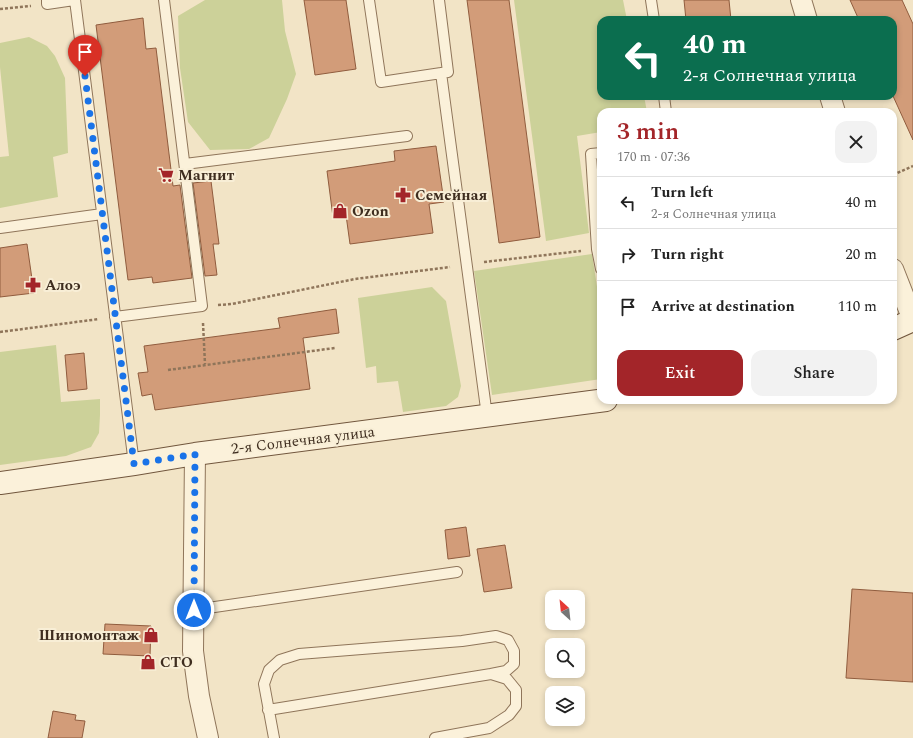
<!DOCTYPE html>
<html lang="en">
<head>
<meta charset="utf-8">
<style>
  :root { --surface:#fff; --page:#f2f2f2; --text:#222; --muted:#767676; --line:#e0e0e0; --accent:#a32529 }
  body { margin:0; font-family:Spectral,serif; background:var(--page); color:var(--text); height:100vh; display:flex; flex-direction:column; font-size:15px; white-space:nowrap }
  * { box-sizing:border-box; margin:0 }
  p { font-size:13px; color:var(--muted) }
  .icon { flex:none; width:22px; height:22px; fill:none; stroke:currentColor; stroke-width:2; stroke-linecap:round; stroke-linejoin:round }
  .map { position:relative; flex:1; overflow:hidden }
  .details { position:absolute; left:597px; top:108px; width:300px; height:296px; display:flex; flex-direction:column; background:var(--surface); border-radius:12px; box-shadow:0 2px 6px #0003 }
  .details>* { flex:none }
  .banner { position:absolute; left:597px; top:16px; width:300px; height:84px; border-radius:12px; box-shadow:0 2px 6px #0003; background:#0b6e4f; color:#fff; overflow:hidden }
  .needle { width:26px; rotate:333deg }
  .controls { position:absolute; left:545px; top:590px; display:grid; gap:8px }
  .controls a { display:grid; place-items:center; width:40px; height:40px; border-radius:8px; background:var(--surface); box-shadow:0 2px 6px #0003; font-size:20px }
  .pin { position:absolute; display:grid; place-items:center; width:34px; height:34px; color:#fff; margin:-41px -17px; border-radius:50% 50% 50% 0; rotate:-45deg; box-shadow:0 0 4px #0007 }
  .pin .icon { rotate:45deg }
  .me { position:absolute; width:44px; margin:-22px; rotate:0deg; stroke-linejoin:round; filter:drop-shadow(0 0 3px #0008) }
  .turn { display:flex; align-items:center; gap:14px; height:84px; padding:0 20px; font-size:18px }
  .turn .icon { width:52px; height:52px; stroke-width:2.5 }
  .turn b { display:block; font-size:28px; line-height:34px }
  .round { display:grid; place-items:center; flex:none; width:42px; height:42px; border-radius:12px; background:var(--page) }
  .head { display:flex; align-items:center; justify-content:space-between; height:68px; padding:0 20px }
  h1 { font-size:24px; font-weight:600; line-height:30px; color:var(--accent) }
  .primary-button { display:flex; gap:8px; margin-top:auto; padding:8px 20px }
  .primary-button a { flex:1; height:46px; border-radius:12px; background:var(--accent); color:#fff; font-size:16px; font-weight:600; line-height:46px; text-align:center }
  .primary-button a+a { background:var(--page); color:var(--text) }
  ul { padding:0; list-style:none }
  li { display:flex; align-items:center; gap:12px; height:52px; padding:0 20px; border-top:1px solid var(--line) }
  li div { flex:1 }
  li b { display:block; font-size:15px }
  li em { font-style:normal }
  .map>svg:first-child { display:block }
</style>
</head>
<body>
<div class="map">
<svg width="913" height="738" viewBox="0 0 913 738">
  <rect width="100%" height="100%" fill="#f2e4c6"/>
  <path fill="#ccd199" d="M205,0H282L285,31L296,74L287,99L269,138L249,149L210,150L188,122L180,68L178,16Z
    M514,0H623L627,20H601V96H644L647,112H601V132L577,136L589,233L546,241Z
    M29,37L47,46L55,56L65,78L68,153L53,157L58,197L0,208V157L9,156L0,67V43Z
    M592,254L601,313V379L492,395L474,271Z
    M432,287L446,301L461,386L458,397L446,406L403,412L398,381L377,383L376,366L366,368L358,298Z
    M56,345L61,402L100,399V415L99,433L91,447L66,456L0,465V352Z"/>
  <path fill="#d29c79" stroke="#905c3e" d="M304,0H346L356,69L315,75Z
    M467,0H509L540,237L499,243Z
    M684,0H729L731,20H686Z
    M850,0H902L913,24V140L893,96V20H859Z
    M143,18L146,49L156,48L173,186L180,185L192,278L153,283L152,277L128,280L96,25Z
    M436,146L444,202L429,204L433,233L350,244L346,215L333,217L327,171L395,161L394,151Z
    M211,181L219,244H213L217,275L205,276L193,183Z
    M27,244L34,293L0,297V248Z
    M336,309L339,333L303,338L310,389L155,410L152,394L142,396L138,373L148,372L144,346L280,328L278,318Z
    M84,353L87,389L68,391L65,355Z
    M466,527L470,556L448,559L445,530Z
    M505,545L512,588L484,592L477,549Z
    M852,589L913,593V682L846,678Z
    M105,624L151,626L150,656L103,654Z
    M53,711L76,715L75,720L85,721L82,738H48Z"/>
  <g fill="none" stroke-linecap="round" stroke-linejoin="round">
    <defs>
      <path id="service" d="M47,0V4L74,0
        M75,0L134,464
        M369,0L381,82L448,72L439,0
        M651,0L654,20
        M441,73L487,416
        M664,96L666,112
        M601,153L591,154L597,249L601,269
        M185,164L407,136
        M0,228L102,214
        M115,317L202,306L164,0
        M194,610L457,572
        M268,710L491,674L507,679L516,690V706L509,715L489,728L435,738
        M274,738L264,684L269,670L280,660L299,654L462,641L496,636L508,640L514,651V664L506,671L491,674"/>
      <path id="minor" d="M801,0L807,20
        M830,96L835,112
        M893,269L913,320
        M195,454L193,651L199,696L208,738"/>
      <path id="secondary" d="M893,329L913,320
        M0,483L134,464L195,454L606,400"/>
    </defs>
    <use href="#service" stroke="#8f755a" stroke-width="12"/>
    <use href="#minor" stroke="#8f755a" stroke-width="22"/>
    <use href="#secondary" stroke="#71563d" stroke-width="24"/>
    <path stroke="#8f755a" stroke-width="2.5" stroke-dasharray="3 2" stroke-linecap="butt" d="M0,9L31,6
      M893,175L913,166
      M484,262L581,251
      M218,305L232,304L355,279L450,267
      M203,323L205,364
      M0,332L99,319
      M168,370L335,348"/>
    <use href="#service" stroke="#fbf1da" stroke-width="10"/>
    <use href="#minor" stroke="#fbf1da" stroke-width="20"/>
    <use href="#secondary" stroke="#fbf1da" stroke-width="22"/>
  </g>
  <g fill="none" stroke-linecap="round" stroke-linejoin="round">
    <path stroke="#1a73e8" stroke-width="7" stroke-dasharray="0 12.6" d="M85,76L134,464L195,454L194,610"/>
  </g>
  <defs>
    <symbol id="supermarket-bare" viewBox="-9 -9 18 18"><path d="M-6-5.5h2.5l.6 2H6L4.5 2H-2.5L-4.4-4H-6ZM-1.5 3.2a1.3 1.3 0 1 0 .1 0ZM3 3.2a1.3 1.3 0 1 0 .1 0Z" fill="#a32529" stroke="#f8eed6" stroke-width="2.5" paint-order="stroke"/></symbol>
    <symbol id="pharmacy-bare" viewBox="-9 -9 18 18"><path d="M-2-6h4v4h4v4h-4v4h-4v-4h-4v-4h4Z" fill="#a32529" stroke="#f8eed6" stroke-width="2.5" paint-order="stroke"/></symbol>
    <symbol id="shop-bare" viewBox="-9 -9 18 18"><path d="M-5-2.5h2.3a2.7 3.5 0 0 1 5.4 0H5L5.5 6h-11ZM-1.5-2.5h3a1.5 2.3 0 0 0-3 0Z" fill="#a32529" stroke="#f8eed6" stroke-width="2.5" paint-order="stroke"/></symbol>
  </defs>
  <g fill-rule="evenodd">
    <use href="#supermarket-bare" x="155" y="164" width="22" height="22"/>
    <use href="#pharmacy-bare" x="392" y="184" width="22" height="22"/>
    <use href="#shop-bare" x="329" y="200" width="22" height="22"/>
    <use href="#pharmacy-bare" x="22" y="274" width="22" height="22"/>
    <use href="#shop-bare" x="140" y="624" width="22" height="22"/>
    <use href="#shop-bare" x="137" y="651" width="22" height="22"/>
  </g>
  <g text-anchor="middle" stroke-width="4" stroke-linejoin="round" paint-order="stroke">
    <g font-size="15" font-weight="bold" fill="#3e2d1f" stroke="#f8eed6" text-anchor="start">
      <text x="178" y="180">Магнит</text>
      <text x="415" y="200">Семейная</text>
      <text x="352" y="216">Ozon</text>
      <text x="45" y="290">Алоэ</text>
      <text x="139" y="640" text-anchor="end">Шиномонтаж</text>
      <text x="160" y="667">СТО</text>
    </g>
    <g font-size="15" fill="#3e2d1f" stroke="#f8eed6">
      <text transform="translate(303 440) rotate(-7)" y="5">2-я Солнечная улица</text>
    </g>
  </g>
</svg>
<div class="controls">
<a><svg class="needle" viewBox="-14 -14 28 28"><path d="M0-13l5 13h-10z" fill="#e53935"/><path d="M0 13l5-13h-10z" fill="#767676"/></svg></a>
<a><svg class="icon" aria-label="search" viewBox="0 0 24 24"><circle cx="10" cy="10" r="6"/><path d="M15 15l6 6"/></svg></a>
<a><svg class="icon" aria-label="layers" viewBox="0 0 24 24"><path d="M12 4l9 5-9 5-9-5zM3 14l9 5 9-5"/></svg></a>
</div>
<div class="pin" style="left:85px;top:76px;background:#d93025"><svg class="icon" aria-label="arrive" viewBox="0 0 24 24"><path d="M6 21V4h12l-3 4 3 4H6"/></svg></div>
<svg class="me" style="left:194px;top:610px" viewBox="-20 -20 40 40"><circle r="17" fill="#1a73e8" stroke="#fff" stroke-width="3"/><path d="M0-11L8 9 0 5-8 9z" fill="#fff"/></svg>
<div class="banner">
<div class="turn"><svg class="icon" aria-label="left" viewBox="0 0 24 24"><path d="M17 20v-9H6M10 6l-5 5 5 5"/></svg><div><b>40 m</b>2-я Солнечная улица</div></div>
</div>
<section class="details">
<div class="head"><div><h1>3 min</h1><p>170 m · 07:36</p></div><a class="round"><svg class="icon" aria-label="close" viewBox="0 0 24 24"><path d="M6 6l12 12M18 6L6 18"/></svg></a></div>
<ul>
<li><svg class="icon" aria-label="left" viewBox="0 0 24 24"><path d="M17 20v-9H6M10 6l-5 5 5 5"/></svg><div><b>Turn left</b><p>2-я Солнечная улица</p></div><em>40 m</em></li>
<li><svg class="icon" aria-label="right" viewBox="0 0 24 24"><path d="M7 20v-9h11M14 6l5 5-5 5"/></svg><div><b>Turn right</b></div><em>20 m</em></li>
<li><svg class="icon" aria-label="arrive" viewBox="0 0 24 24"><path d="M6 21V4h12l-3 4 3 4H6"/></svg><div><b>Arrive at destination</b></div><em>110 m</em></li>
</ul>
<div class="primary-button"><a>Exit</a><a>Share</a></div>
</section>
</div>
</body>
</html>
